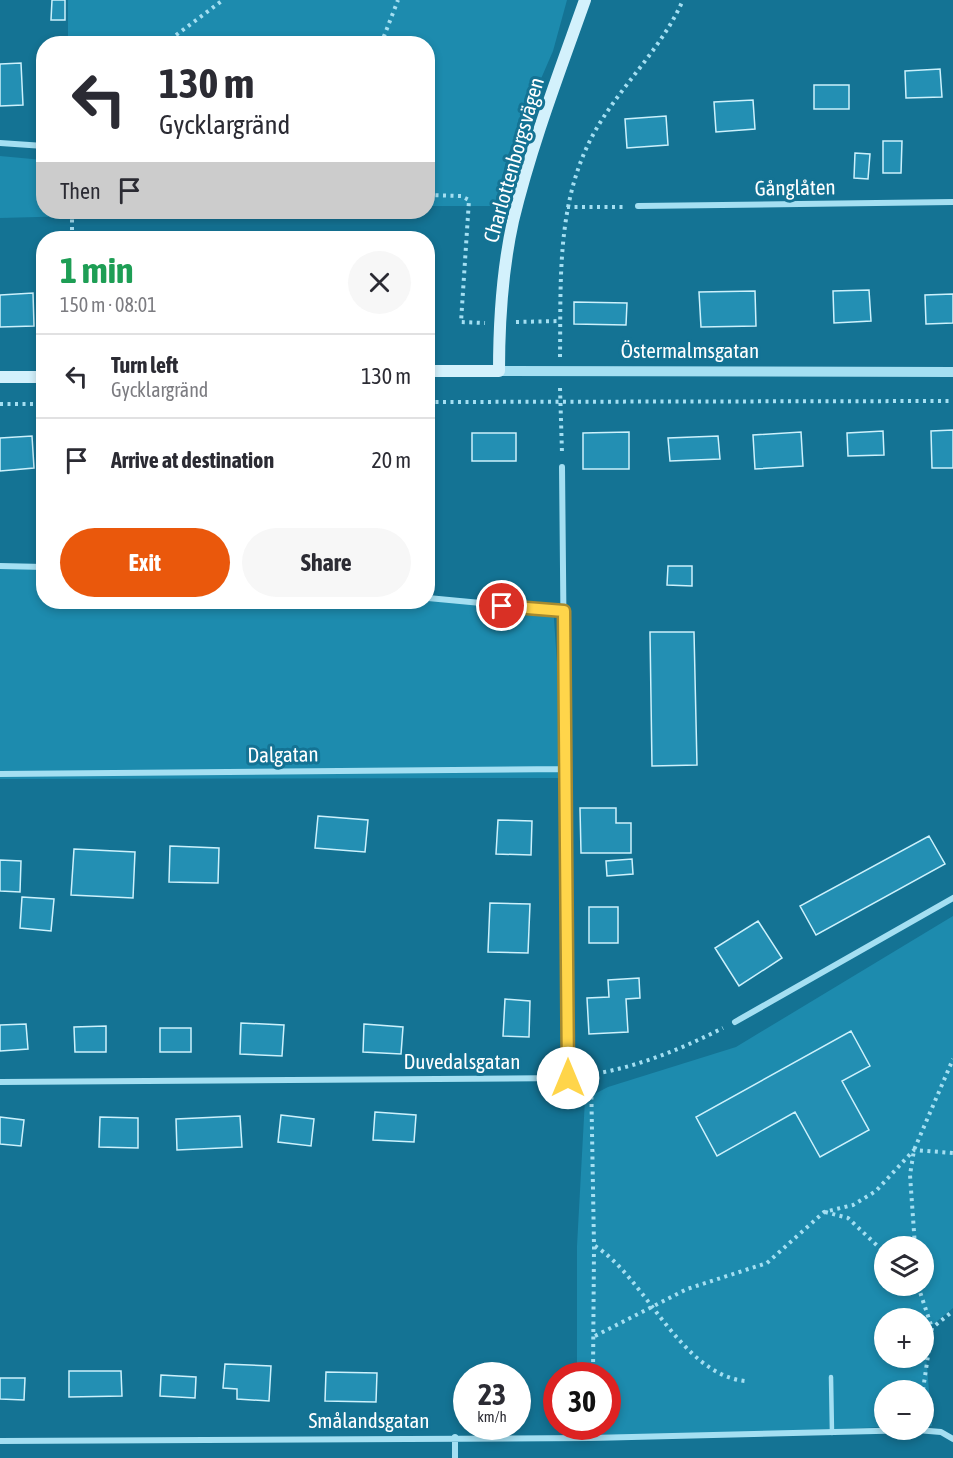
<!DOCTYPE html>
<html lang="en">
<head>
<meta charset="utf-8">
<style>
  :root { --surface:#fff; --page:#f7f7f7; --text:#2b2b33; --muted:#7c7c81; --line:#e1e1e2; --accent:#ea580c }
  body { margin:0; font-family:"Asap Condensed",sans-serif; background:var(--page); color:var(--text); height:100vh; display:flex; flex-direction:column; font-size:22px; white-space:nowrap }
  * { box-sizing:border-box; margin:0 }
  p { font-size:20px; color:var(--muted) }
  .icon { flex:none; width:33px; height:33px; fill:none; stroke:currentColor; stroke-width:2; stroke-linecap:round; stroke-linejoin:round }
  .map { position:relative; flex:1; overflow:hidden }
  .sheet { position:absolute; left:36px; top:231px; width:399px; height:378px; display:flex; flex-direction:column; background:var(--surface); border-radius:24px; box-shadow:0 3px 9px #0003 }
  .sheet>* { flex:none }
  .top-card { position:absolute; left:36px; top:36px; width:399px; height:183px; border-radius:24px; box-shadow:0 3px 9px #0003; background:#fff; color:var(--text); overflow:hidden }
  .buttons { position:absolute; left:874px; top:1236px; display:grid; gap:12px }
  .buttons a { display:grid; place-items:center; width:60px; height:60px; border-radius:50%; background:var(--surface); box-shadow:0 3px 9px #0003; font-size:30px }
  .speed { position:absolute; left:453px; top:1362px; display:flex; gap:12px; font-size:30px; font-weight:700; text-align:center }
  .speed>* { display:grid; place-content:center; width:78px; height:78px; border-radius:50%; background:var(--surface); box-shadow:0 3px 9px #0003; line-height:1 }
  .speed small { font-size:15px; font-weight:400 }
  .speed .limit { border:9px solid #d22; background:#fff; color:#111 }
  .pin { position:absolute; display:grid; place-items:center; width:51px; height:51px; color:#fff; margin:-26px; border:3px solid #fff; border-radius:50%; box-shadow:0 2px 6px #0007 }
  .me { position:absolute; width:66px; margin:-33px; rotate:0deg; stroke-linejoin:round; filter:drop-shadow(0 0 4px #0008) }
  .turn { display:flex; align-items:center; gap:21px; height:126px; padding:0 24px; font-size:27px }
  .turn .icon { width:78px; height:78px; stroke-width:2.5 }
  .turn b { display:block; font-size:42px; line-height:51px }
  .then { display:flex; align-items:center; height:57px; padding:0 24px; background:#0003; gap:12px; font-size:22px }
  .round { display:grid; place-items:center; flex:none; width:63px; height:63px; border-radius:32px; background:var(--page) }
  .headline { display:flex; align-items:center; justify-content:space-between; height:102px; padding:0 24px }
  h1 { font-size:36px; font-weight:700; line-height:45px; color:#1e9e55 }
  .action { display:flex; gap:12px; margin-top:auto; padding:12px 24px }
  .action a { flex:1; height:69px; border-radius:36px; background:var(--accent); color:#fff; font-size:24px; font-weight:700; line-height:69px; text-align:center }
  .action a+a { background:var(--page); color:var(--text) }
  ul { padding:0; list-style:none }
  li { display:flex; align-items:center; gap:18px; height:84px; padding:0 24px; border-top:2px solid var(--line) }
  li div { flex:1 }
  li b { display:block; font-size:22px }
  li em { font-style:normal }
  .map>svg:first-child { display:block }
</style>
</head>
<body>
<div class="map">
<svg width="953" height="1458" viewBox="0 0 953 1458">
  <rect width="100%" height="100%" fill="#147394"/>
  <path fill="#1d8bae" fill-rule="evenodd" d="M68,0H567L553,51L508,155L494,206H428V44L68,43Z
    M0,156L43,160L44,212H224L0,218Z
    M0,568L43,570L44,602H428V596L553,605L565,778L0,779Z
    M953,916V1308L924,1332L932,1426H924V1390H885V1427L575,1440L576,1427L608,1426V1376L577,1375V1246L585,1099L608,1087L736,1047ZM885,1246H924V1286H885ZM885,1318H924V1358H885Z"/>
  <path fill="#238fb3" stroke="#ccf1fc" stroke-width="1.5" d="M52,0H65V20H51Z
    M21,63L23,105L0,106V64Z
    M940,69L942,97L906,98L905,71Z
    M814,85H849V109H814Z
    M753,100L755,129L716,132L714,102Z
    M666,116L668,145L627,148L625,119Z
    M883,141H902L901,173H883Z
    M855,153L870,154L868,179L854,178Z
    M344,232H370V238H344Z
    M869,290L871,321L834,323L833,291Z
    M755,291L756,326L701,327L699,292Z
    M33,293L34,326L0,327V295Z
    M953,294V323L926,324L925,295Z
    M574,302L627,303L626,325L574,324Z
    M953,430V468H932L931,431Z
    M883,431L884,455L848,456L847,433Z
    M629,432V469H583V433Z
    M801,432L803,466L755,469L753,435Z
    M472,433H516V461H472Z
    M32,436L34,468L0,471V438Z
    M718,436L720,459L670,461L668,438Z
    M668,566H692V586L667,585Z
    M650,632H694L697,765L652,766Z
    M580,808H616V823H631V853H581Z
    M318,816L368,820L365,852L315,848Z
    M498,820L532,821L531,855L496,854Z
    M929,836L945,864L816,935L800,906Z
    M170,846L219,848L218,883L169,882Z
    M74,849L135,852L133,898L71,895Z
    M632,859L633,874L607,876L606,861Z
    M0,860L21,861L20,892L0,891Z
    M22,897L54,899L51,931L20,928Z
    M490,903L530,904L528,953L488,952Z
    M589,907H618V943H589Z
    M758,921L782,958L739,986L715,948Z
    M639,978L640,998L626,999L628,1032L589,1034L587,998L609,997L608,980Z
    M505,999L530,1001L529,1037L503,1036Z
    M241,1023L284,1025L282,1056L240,1054Z
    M26,1024L28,1049L0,1051V1025Z
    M364,1024L403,1027L401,1054L363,1052Z
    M106,1026V1052H75L74,1027Z
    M160,1028H191V1052H160Z
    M851,1031L870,1066L842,1081L869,1130L820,1157L795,1112L717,1156L696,1117Z
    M375,1112L416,1115L414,1142L373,1140Z
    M281,1115L314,1119L311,1146L278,1142Z
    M240,1116L242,1147L177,1150L176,1119Z
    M0,1117L24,1120L21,1146L0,1144Z
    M100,1117L138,1118V1148L99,1147Z
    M225,1364L271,1366L269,1401L237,1399V1389L223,1388Z
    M69,1371H121L122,1396L69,1397Z
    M326,1372L377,1373L376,1402L325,1401Z
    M161,1375L196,1377L195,1398L160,1396Z
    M0,1378H25L24,1400L0,1399Z"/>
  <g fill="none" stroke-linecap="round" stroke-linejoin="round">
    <path stroke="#a4dff2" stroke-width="4" stroke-dasharray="3 4.5" stroke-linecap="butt" d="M164,44L223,0
      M381,44L398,0
      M428,195L461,196L469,200L461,322L485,323
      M567,207H625
      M72,212V238
      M516,322L561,321
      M560,357C561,281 556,202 594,133C620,86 661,50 683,0
      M560,388L562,453
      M428,402L953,401
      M0,404H44
      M591,1074L594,1246L593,1376
      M581,1076C633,1069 677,1051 723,1028
      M825,1212L848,1218L885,1253
      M595,1246C646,1278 680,1374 745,1381
      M915,1246L910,1175L914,1150L953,1059
      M918,1286L932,1328
      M595,1336L687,1289L767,1263L824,1212L853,1205L876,1191L914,1150L953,1153
      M923,1390L932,1328L953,1311"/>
    <path stroke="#a4dff2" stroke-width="4.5" d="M831,1377L832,1433"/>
    <path stroke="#a4dff2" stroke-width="6" d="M0,143L44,146
      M638,206L953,202
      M0,566L44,567
      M428,598L564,611
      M0,774L566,769
      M735,1022L953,898
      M0,1082L568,1078L562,467
      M455,1437V1458
      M0,1441L591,1438L917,1430L941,1432L953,1439"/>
    <path stroke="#a4dff2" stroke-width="10" d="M499,371L953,372"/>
    <path stroke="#d3f1fc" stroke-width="12" d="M428,371H499C499,321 502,271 513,221C531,146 559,73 585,0
      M0,377H44"/>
  </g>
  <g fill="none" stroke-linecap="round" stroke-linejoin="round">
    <defs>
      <path id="route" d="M502,606L564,611L568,1078"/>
    </defs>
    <use href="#route" stroke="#a68a30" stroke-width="15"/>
    <use href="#route" stroke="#ffd54a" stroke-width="10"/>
  </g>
  <g text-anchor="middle" stroke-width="6" stroke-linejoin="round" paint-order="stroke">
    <g font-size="21" fill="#fff" stroke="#147394">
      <text transform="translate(514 160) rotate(-74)" y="7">Charlottenborgsvägen</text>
      <text transform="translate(795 188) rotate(-1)" y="7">Gånglåten</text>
      <text x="690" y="358">Östermalmsgatan</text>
      <text transform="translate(283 755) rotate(-1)" y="7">Dalgatan</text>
      <text x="462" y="1069">Duvedalsgatan</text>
      <text x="369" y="1428">Smålandsgatan</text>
    </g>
  </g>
</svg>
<div class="buttons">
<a><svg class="icon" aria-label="layers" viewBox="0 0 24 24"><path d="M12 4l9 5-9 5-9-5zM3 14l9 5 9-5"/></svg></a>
<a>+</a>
<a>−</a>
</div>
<div class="speed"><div>23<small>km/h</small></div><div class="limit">30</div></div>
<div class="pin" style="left:502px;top:606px;background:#d93025"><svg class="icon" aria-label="arrive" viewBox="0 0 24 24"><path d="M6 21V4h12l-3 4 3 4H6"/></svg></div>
<svg class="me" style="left:568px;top:1078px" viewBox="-20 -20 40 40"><circle r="19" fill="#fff"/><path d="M0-13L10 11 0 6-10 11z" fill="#ffd54a"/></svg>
<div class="top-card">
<div class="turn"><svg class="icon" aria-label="left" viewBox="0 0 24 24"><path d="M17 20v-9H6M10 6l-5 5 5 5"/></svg><div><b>130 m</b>Gycklargränd</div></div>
<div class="then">Then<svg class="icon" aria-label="arrive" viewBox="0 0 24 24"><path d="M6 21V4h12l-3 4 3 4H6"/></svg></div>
</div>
<section class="sheet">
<div class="headline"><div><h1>1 min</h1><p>150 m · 08:01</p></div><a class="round"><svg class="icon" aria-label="close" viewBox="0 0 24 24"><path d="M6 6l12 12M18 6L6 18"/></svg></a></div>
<ul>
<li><svg class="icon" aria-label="left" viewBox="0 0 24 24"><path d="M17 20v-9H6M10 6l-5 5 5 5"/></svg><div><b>Turn left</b><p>Gycklargränd</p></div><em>130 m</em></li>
<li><svg class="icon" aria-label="arrive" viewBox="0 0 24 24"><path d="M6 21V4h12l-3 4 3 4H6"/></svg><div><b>Arrive at destination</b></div><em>20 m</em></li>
</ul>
<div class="action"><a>Exit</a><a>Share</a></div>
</section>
</div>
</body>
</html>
